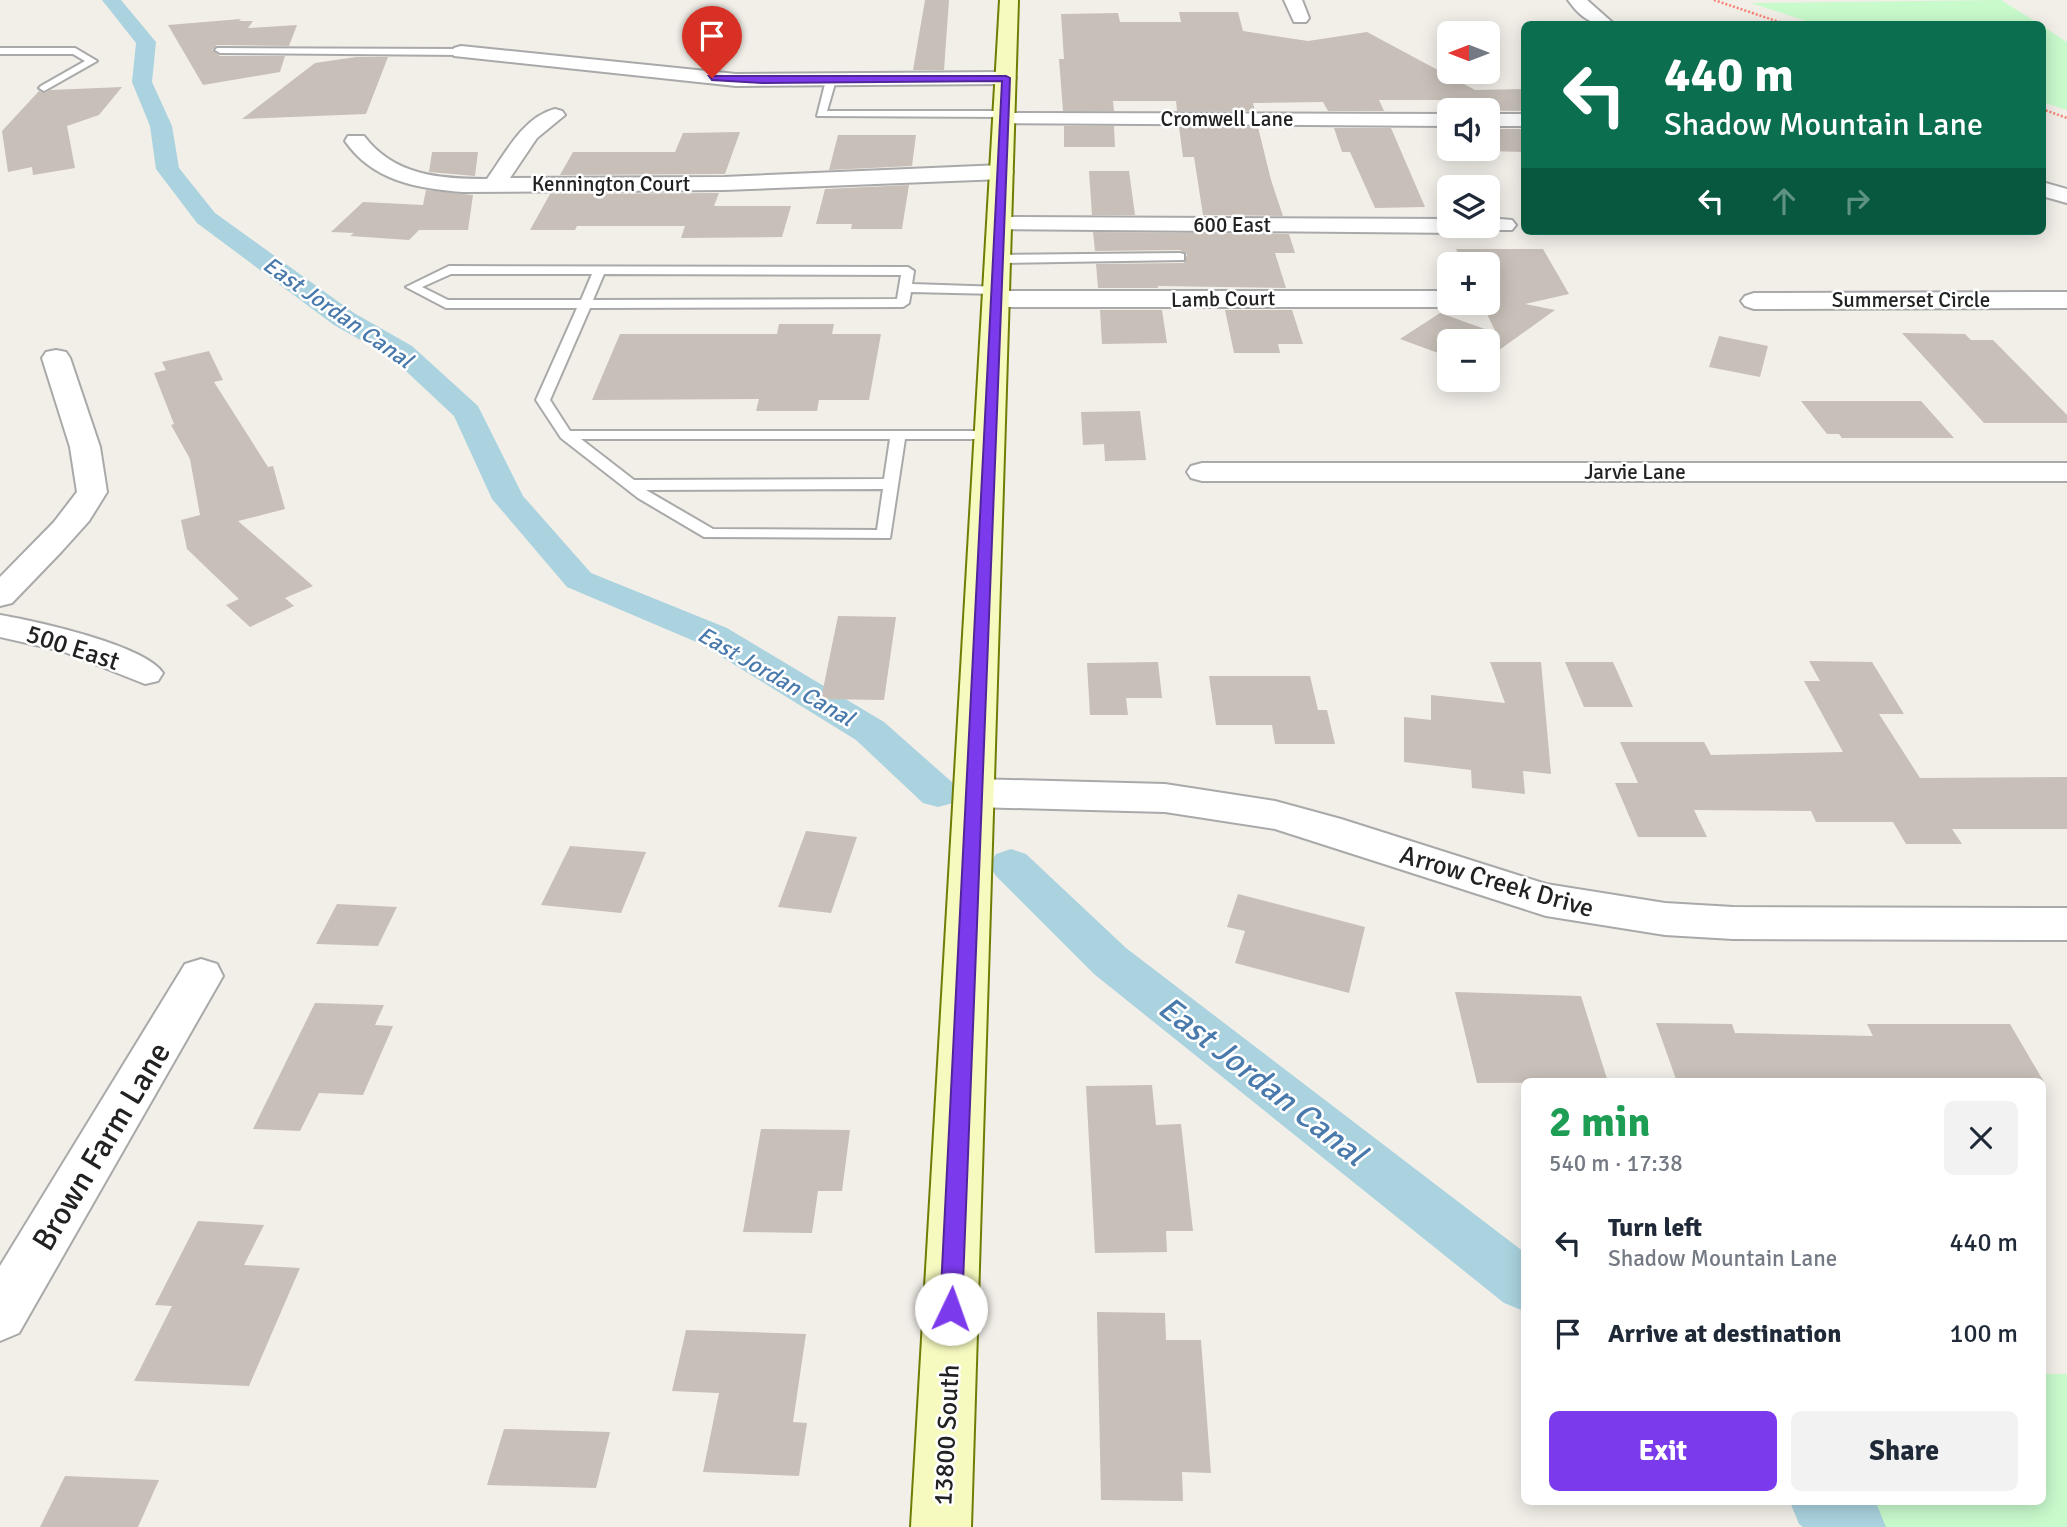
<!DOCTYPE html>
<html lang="en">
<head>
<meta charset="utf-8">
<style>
  :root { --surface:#fff; --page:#f2f2f3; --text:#1f2937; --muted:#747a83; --accent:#7c3aed }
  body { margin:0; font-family:Signika,sans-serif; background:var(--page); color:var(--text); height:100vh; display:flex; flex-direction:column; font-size:26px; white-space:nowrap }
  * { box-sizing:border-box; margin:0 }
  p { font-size:23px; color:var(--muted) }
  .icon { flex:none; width:38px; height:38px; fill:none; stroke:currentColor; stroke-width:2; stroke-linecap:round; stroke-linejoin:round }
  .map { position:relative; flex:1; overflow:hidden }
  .drawer { position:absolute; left:1521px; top:1078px; width:525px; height:427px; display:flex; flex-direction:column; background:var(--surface); border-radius:10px; box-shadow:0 4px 18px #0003 }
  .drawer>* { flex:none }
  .hud { position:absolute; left:1521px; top:21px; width:525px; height:214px; border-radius:10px; box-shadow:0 4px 18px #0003; background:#0b6e4f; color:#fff; overflow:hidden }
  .needle { width:46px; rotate:270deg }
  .tools { position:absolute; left:1437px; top:21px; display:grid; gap:14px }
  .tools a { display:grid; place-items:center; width:63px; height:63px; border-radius:10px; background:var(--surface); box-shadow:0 4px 18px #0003; font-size:35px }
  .pin { position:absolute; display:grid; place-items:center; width:60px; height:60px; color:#fff; margin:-72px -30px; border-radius:50% 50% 50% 0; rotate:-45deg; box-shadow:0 0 7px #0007 }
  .pin .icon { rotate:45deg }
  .me { position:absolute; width:77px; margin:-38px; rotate:3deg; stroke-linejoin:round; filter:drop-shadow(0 0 5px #0008) }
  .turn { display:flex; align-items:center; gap:24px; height:147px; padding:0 28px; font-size:32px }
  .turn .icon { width:91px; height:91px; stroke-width:2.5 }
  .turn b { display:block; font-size:49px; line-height:60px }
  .lanes { display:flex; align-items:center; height:66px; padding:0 28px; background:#0003; justify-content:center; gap:35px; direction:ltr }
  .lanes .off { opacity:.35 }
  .round { display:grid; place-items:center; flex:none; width:74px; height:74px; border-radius:10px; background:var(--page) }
  .headline { display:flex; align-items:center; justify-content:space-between; height:119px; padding:0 28px }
  h1 { font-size:42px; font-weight:700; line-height:52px; color:#1e9e55 }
  .button { display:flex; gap:14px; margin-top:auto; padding:14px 28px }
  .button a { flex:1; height:80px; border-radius:10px; background:var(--accent); color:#fff; font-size:28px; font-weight:700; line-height:80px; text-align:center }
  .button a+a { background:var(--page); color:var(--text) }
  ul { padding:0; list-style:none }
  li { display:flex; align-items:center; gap:21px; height:91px; padding:0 28px }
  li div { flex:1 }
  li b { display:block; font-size:26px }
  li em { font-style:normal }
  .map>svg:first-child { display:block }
</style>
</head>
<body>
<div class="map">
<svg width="2067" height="1527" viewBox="0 0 2067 1527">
  <rect width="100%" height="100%" fill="#f2efe9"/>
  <path fill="#c8facc" d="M2001,0L2039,24H1815L1751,3Z
    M2042,26L2067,42V110L2042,102Z
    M2042,1374H2067V1527H1857L1828,1502H2042Z"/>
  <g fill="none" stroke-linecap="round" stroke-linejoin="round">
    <path fill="#aad3df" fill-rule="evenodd" d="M102,0H121L156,42L152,82L172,126L179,168L215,213L354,313L412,346L478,406L523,496L591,573L727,628L884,722L953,783L959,793L953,803L938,807L923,803L856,740L701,644L567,587L492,499L454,416L392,358L334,325L197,223L156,169L150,126L132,82L136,43Z
      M1011,849L1026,854L1126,948L1524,1252V1311L1504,1303L1094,974L996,876L989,865L996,854Z
      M1790,1502H1872L1877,1505L1886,1527H1803L1799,1524Z"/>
  </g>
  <path fill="#c7bfb8" d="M925,0H949L944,70H913Z
    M1179,12H1238L1243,31L1308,41L1367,32L1475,90L1524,89V111L1465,110L1460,100H1379L1384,111H1328L1323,102L1253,103L1255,111H1177L1176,101H1113L1114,111H1063L1059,59H1064L1061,14L1118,13L1120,22H1181Z
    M241,19L239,21H253L248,28L297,25L289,46L217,45L212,50L220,56H285L280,72L203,85L168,25Z
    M356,57H388L366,114L242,119L315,63Z
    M122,87L99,115L67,126L75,168L33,175L32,167L8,172L2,131L39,91L45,93L50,90Z
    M1064,126H1114L1115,147H1064Z
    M1179,127H1258L1271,180L1283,216L1203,215L1194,157H1183Z
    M1334,128H1391L1425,207L1375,208L1350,152H1342Z
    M1488,129H1524V152L1488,151Z
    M740,132L725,174L560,175L573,152H675L683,133Z
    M838,135H916L912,166L829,170Z
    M432,152H478L475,176L429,172Z
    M1089,171H1129L1135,215H1092Z
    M909,185L902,229H851L852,224H816L825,189Z
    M426,190L473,195L468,230H419L409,240L350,236L354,233L331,232L363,202L423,205Z
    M719,193L714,206H791L782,237L681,238L685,226H577L575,230H530L550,194Z
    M1093,232L1289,234L1295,253H1275L1286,288L1158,286V288H1098L1096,264L1184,263L1187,254L1180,250L1095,251Z
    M1456,249H1543L1569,294L1525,304L1555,310L1488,358V341H1449V357L1400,339L1440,313L1496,333L1482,303H1488V264H1463Z
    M1100,310H1162L1167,343L1102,344Z
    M1225,310H1292L1303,344H1278L1280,353H1234Z
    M779,324H834L832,334H881L869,400H819L817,411H756L759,399L592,400L620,334H777Z
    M1902,333L1965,334L1971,340H1993L2067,415V423H1984Z
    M1719,336L1768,346L1760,377L1709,367Z
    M209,351L223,380L214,382L268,467L273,466L285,509L238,521L313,586L285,598L294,606L250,627L226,605L239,599L187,549L181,520L200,515L190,459L171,425L174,424L154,373L166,370L162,362Z
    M1801,401H1921L1954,438H1842L1839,434H1827Z
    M1140,411L1146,460L1105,461L1104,444L1083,445L1081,412Z
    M838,616L896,617L884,700L821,699Z
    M1809,661L1872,662L1904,714H1879L1920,778L2067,777V829H1952L1962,844H1906L1893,822H1816L1811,811L1694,810L1707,837H1638L1615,783H1638L1620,742H1704L1711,755L1843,752L1804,681H1820Z
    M1158,662L1162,698H1126L1128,715H1090L1087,663Z
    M1490,662H1541L1551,774L1523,771L1525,794L1472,788L1471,770L1404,762V717L1431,720V695L1505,703Z
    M1565,662H1613L1633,707H1584Z
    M1209,676H1310L1318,710H1327L1335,744H1275L1272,725H1216Z
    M806,831L857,837L831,913L778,907Z
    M570,846L646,852L621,913L541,905Z
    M1238,894L1365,927L1349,993L1235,963L1245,931L1227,927Z
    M337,904L397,907L378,946L316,944Z
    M1455,992L1581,996L1608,1082L1477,1083Z
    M315,1003L384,1005L375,1025L393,1026L363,1095L319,1093L300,1131L253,1129Z
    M1656,1023L1732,1024L1735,1033L1873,1036L1867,1024H2010L2044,1082H1677Z
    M1152,1085L1156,1125L1181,1124L1193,1231H1166L1167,1252L1095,1253L1086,1086Z
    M761,1129L850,1130L842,1191H818L812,1233L743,1232Z
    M198,1221L264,1225L244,1265L300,1268L249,1386L134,1381L172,1306L155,1305Z
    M1097,1312L1165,1313L1166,1340H1201L1211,1473L1182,1472L1183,1501L1101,1500Z
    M686,1330L806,1334L793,1422L807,1423L799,1476L703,1472L719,1393L672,1391Z
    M504,1429L610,1432L596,1488L487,1485Z
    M65,1476L159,1480L138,1527H40Z"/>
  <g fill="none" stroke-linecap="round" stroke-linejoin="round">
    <defs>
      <path id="service" d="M0,48H75L97,61L44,91L39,88L41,86L85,61L73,54H0Z
        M217,48L461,49L466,52L461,55L220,53L215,50Z
        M831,77L836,80L827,111H1004L1009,114L1004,117L817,116L826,80Z
        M1180,253L1184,254V260L998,263L992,259L998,255Z
        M449,266L908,267L914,271L912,284L1001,287V293L997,294L911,292L909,303L903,307L590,308L550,400L570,431H990L997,435L990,439H905L890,538L704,537L638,498L561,438L536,400L577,308H446L406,287ZM451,274H592L581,300H448L422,287ZM604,274L901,275L897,299L593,300ZM581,439H890L884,479L634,480ZM883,489L877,530L713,529L646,490Z"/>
      <path id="minor" d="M1284,0H1302L1309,18L1306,22H1294Z
        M1568,0H1587L1614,24C1592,26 1581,18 1568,0Z
        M461,46L736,74L1006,72L1016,78L1006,84L736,86L454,56L452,52L454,48Z
        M555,109L562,111L565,115L537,138L510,178L724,177L1002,165L1010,167L1013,172L1010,177L1002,179L724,190L462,192C416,188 373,181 345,141L348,136H364C394,176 441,179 487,179C505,154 523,117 555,109Z
        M1004,113L1449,114V126L997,123L994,119L997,115Z
        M1488,114H1524V126H1488Z
        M2042,182L2067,189V203L2042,196Z
        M1000,217L1449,219V226H1475L1471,231L1463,233L992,229L988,224L992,219Z
        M1488,218L1512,220L1516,225L1512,230H1480L1477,226H1488Z
        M996,291H1449V303H1459L1449,307H996L987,304L983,299L987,294Z
        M2067,292V308L1754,309L1745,306L1741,301L1745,296L1754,293Z
        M56,350L66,352L70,358L100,447L107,492L89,521L62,551L12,603L0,606V577L54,522L77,492L70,447L42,358L46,352Z
        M1202,463H2067V481H1202L1191,478L1187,472L1191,466Z
        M0,615C35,621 145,645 163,673L158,681L145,684L62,651L0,637Z
        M974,779L1165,784L1275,801L1341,819L1546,884L1665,903L1733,907L2067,908V940L1733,939L1665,935L1546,916L1275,829L1165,812L974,807L960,803L954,793L960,783Z
        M201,959L217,964L223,976L19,1333L0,1341V1266L185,964Z"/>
      <path id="secondary" d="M1000,0H1018L971,1527H911Z"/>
    </defs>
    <use href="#service" stroke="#a9a9a9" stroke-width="4"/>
    <use href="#minor" stroke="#a9a9a9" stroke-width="4"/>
    <use href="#secondary" stroke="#707d05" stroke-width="4"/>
    <path stroke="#fa8072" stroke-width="2.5" stroke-dasharray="2 2" stroke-linecap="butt" d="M1714,0L1785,24
      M2042,109L2067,118"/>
    <use href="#service" fill="#fff" fill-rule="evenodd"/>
    <use href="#minor" fill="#fff" fill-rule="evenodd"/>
    <use href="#secondary" fill="#f7fabf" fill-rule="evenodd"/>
  </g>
  <path fill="#7c3aed" stroke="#51269a" stroke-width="2" d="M709,76H1006L1010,78L962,1309L959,1316L951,1319L943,1316L940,1309L1002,81L762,83L712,80Z"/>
  <g text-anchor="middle" stroke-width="5" stroke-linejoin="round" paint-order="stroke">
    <g font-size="21" fill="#222" stroke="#fff">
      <text x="1227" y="126">Cromwell Lane</text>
      <text x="611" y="191">Kennington Court</text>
      <text x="1232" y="232">600 East</text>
      <text transform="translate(1223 299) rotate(-1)" y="7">Lamb Court</text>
      <text x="1911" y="307">Summerset Circle</text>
      <text x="1635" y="479">Jarvie Lane</text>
    </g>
    <g font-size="23" font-style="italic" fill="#4a7aab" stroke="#fff">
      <text transform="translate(338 312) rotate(35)" y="8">East Jordan Canal</text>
      <text transform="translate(776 676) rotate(30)" y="8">East Jordan Canal</text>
    </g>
    <g font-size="26" fill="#222" stroke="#fff">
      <text transform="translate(73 647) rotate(18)" y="9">500 East</text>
      <text transform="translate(1497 881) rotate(16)" y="9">Arrow Creek Drive</text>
      <text transform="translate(946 1435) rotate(-87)" y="9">13800 South</text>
    </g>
    <g font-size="32" fill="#222" stroke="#fff">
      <text transform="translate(101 1146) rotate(-59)" y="11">Brown Farm Lane</text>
    </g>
    <g font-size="33" font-style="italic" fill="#4a7aab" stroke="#fff">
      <text transform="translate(1263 1080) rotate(38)" y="12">East Jordan Canal</text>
    </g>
  </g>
</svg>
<div class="tools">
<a><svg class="needle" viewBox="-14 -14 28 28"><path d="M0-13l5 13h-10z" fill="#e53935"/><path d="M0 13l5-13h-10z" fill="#747a83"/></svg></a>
<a><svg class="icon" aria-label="sound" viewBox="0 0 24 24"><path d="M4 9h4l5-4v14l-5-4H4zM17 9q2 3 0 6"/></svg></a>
<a><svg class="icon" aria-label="layers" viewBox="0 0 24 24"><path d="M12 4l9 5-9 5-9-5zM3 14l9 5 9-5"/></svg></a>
<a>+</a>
<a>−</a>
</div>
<div class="pin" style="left:712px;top:78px;background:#d93025"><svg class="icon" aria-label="arrive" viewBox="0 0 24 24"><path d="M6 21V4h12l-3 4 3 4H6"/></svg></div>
<svg class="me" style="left:951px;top:1309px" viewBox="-20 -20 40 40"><circle r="19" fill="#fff"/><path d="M0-13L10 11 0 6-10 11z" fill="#7c3aed"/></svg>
<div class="hud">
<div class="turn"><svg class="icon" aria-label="left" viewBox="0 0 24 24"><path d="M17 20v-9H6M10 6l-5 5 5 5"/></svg><div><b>440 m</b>Shadow Mountain Lane</div></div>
<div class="lanes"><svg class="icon" aria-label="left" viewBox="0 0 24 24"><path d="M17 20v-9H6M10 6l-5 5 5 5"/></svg><svg class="icon off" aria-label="ahead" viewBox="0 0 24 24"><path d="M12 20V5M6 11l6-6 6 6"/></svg><svg class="icon off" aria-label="right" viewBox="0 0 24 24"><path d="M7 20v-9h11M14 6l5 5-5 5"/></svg></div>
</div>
<section class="drawer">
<div class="headline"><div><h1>2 min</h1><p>540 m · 17:38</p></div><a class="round"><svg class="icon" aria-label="close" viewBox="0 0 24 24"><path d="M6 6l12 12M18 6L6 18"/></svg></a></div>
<ul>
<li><svg class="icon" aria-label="left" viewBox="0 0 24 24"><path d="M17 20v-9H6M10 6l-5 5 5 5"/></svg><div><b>Turn left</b><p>Shadow Mountain Lane</p></div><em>440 m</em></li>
<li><svg class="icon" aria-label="arrive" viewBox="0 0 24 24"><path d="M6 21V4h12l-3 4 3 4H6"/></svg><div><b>Arrive at destination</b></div><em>100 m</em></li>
</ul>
<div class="button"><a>Exit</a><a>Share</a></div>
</section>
</div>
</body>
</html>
